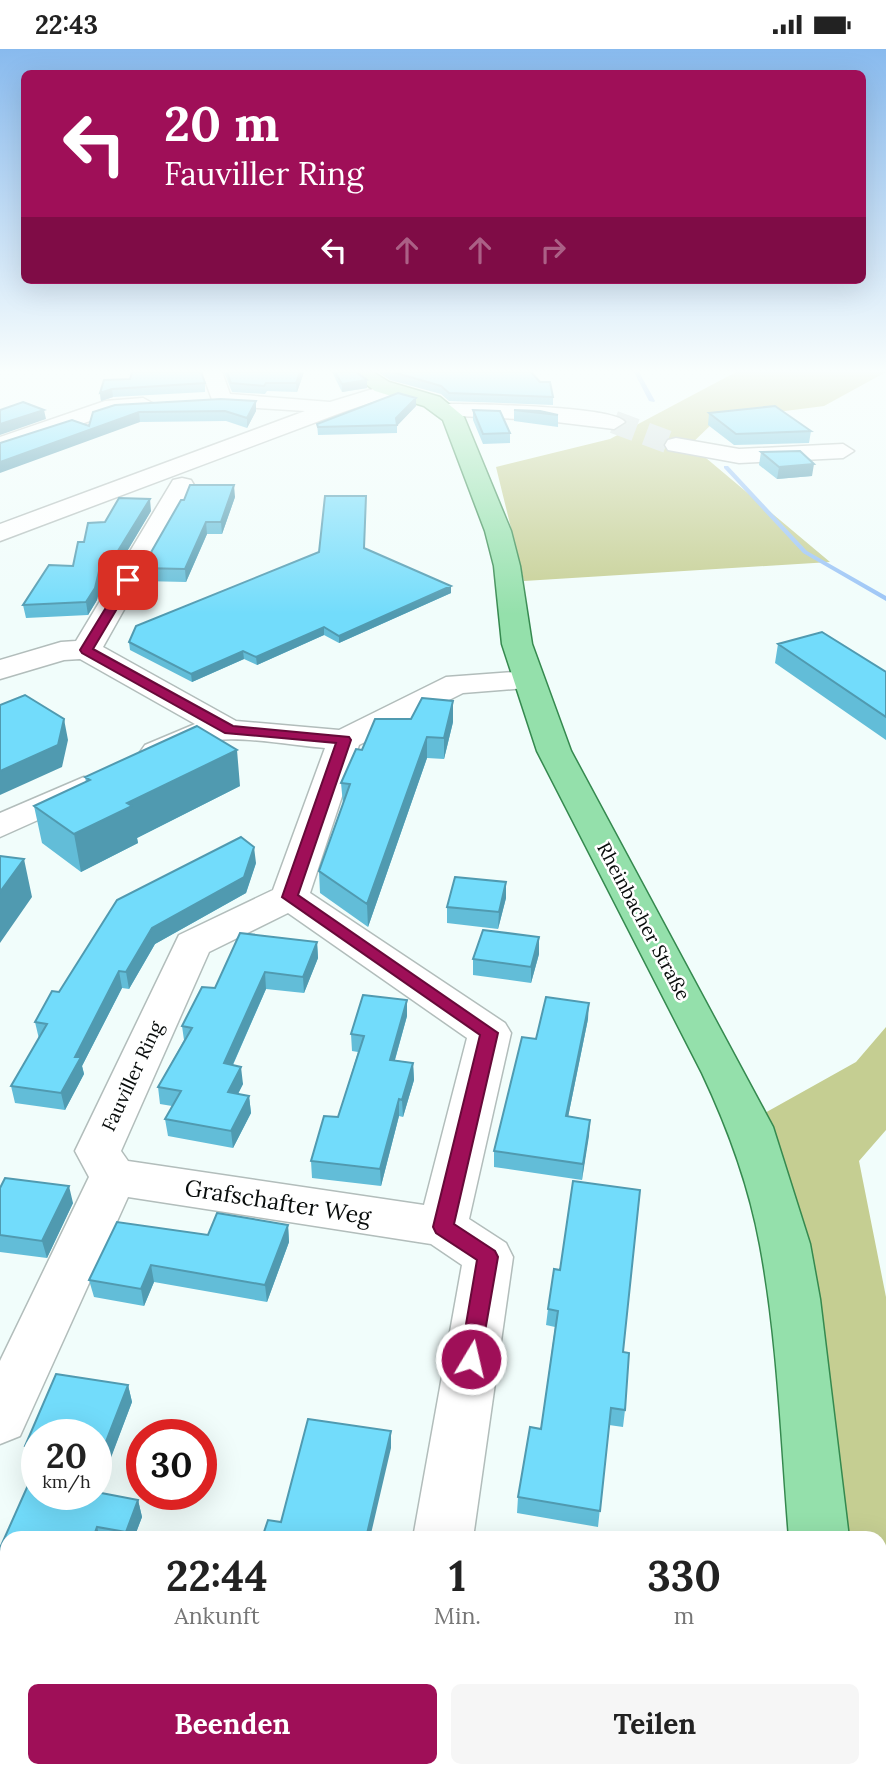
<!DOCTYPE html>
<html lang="de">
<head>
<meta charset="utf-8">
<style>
  :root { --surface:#fff; --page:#f6f6f6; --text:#222; --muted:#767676; --accent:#9f0f58 }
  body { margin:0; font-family:Lora,serif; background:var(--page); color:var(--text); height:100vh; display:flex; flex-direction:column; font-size:26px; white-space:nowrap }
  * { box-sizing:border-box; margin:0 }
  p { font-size:23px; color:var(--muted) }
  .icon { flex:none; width:38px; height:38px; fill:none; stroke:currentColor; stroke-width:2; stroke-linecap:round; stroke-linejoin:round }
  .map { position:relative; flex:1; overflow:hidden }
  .sheet { position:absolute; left:0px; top:1482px; width:887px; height:247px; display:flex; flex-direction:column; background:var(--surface); border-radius:21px 21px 0 0; box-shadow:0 7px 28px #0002 }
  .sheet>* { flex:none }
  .banner { position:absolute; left:21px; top:21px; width:845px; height:214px; border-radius:10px; box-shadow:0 7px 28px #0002; background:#9f0f58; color:#fff; overflow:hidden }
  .speed { position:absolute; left:21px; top:1370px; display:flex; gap:14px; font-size:35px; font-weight:700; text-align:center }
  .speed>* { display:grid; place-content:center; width:91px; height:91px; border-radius:50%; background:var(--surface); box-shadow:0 7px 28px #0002; line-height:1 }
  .speed small { font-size:18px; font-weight:400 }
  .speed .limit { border:10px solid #d22; background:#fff; color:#111 }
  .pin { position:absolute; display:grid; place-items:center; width:60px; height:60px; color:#fff; margin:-30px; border-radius:14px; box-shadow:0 4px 10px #0006 }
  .me { position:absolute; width:77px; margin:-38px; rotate:9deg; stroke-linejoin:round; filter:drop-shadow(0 0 5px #0008) }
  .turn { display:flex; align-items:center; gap:24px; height:147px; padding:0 28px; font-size:32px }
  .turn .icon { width:91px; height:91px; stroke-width:2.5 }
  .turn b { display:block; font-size:49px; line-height:60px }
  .lanes { display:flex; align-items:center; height:66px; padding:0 28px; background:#0003; justify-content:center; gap:35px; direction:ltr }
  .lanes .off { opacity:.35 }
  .eta { display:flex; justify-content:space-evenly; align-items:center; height:119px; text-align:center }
  .eta b { font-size:42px; font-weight:700; line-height:49px }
  .cta { display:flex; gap:14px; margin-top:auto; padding:14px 28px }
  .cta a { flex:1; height:80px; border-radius:10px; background:var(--accent); color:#fff; font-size:28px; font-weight:700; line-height:80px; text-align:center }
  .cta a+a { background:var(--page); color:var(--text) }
  .status { display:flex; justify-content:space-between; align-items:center; height:49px; padding:0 35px; background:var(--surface); direction:ltr }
  .status svg { height:19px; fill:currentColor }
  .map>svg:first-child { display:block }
</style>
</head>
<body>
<div class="status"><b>22:43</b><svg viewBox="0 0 49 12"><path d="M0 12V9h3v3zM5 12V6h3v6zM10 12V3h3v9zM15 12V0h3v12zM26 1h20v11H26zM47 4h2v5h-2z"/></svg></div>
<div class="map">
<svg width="886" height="1728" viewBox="0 0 886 1728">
  <rect width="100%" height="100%" fill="#f1fdfb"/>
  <path fill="#c5ce92" d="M736,323H886L824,357L716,371L687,399L706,409L830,513L524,532L496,418L610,390Z
    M886,978V1081L859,1112L886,1248V1541L880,1544V1489H845L806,1192L763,1065L856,1013Z"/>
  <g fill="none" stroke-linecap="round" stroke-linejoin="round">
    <path fill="#99c3f6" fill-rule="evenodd" d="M634,323H639L655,352L654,353L649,352Z
      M724,417H728L807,502L886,547V552L803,504L724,419Z"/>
    <path stroke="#ced9d7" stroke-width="23" stroke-dasharray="23 11" stroke-linecap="butt" d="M614,373L676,396"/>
    <defs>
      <path id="minor" d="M202,323H222L230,345L330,353L386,336L396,342L393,346L343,363L0,492V475L305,362L214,356Z
        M143,349L154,355L151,360L116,363L0,403V388L105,352Z
        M447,355C473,355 614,357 625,373L614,380L540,371L439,366L436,361Z
        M676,389L739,400L843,395L854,402L843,409L739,414L668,401L665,396L668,391Z
        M182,429L191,431L194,436L103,598L236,672L339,681L446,628L527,622L538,624L542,631L538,638L463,644L359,696L310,844L505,974L511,984L469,1170L506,1194L513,1208L473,1489H413L462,1216L431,1195L128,1148L20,1387L0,1395V1312L89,1128L75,1102L179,886L273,841L325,699C296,697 232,685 206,693C185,700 168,716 145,710L140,703L145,696L195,675L80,610L64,611L0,630V611L61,593L76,592L170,436L173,431ZM288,864L467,989L424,1156L128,1112L121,1102L209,903Z
        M84,728L96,731L101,738L96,745L0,788V764Z
        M373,1722H441L440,1728H372Z"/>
      <path id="major" d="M350,323H373L389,333L440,348L464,368L511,482L520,517L532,595L571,702L773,1078L810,1195L820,1250L849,1489H789C781,1392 778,1292 760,1196C749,1136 728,1079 702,1024L537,702L502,595L494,517L485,482L443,371L424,357L375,342Z
        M807,1722H875L876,1728H808Z"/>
    </defs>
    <use href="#minor" stroke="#b2bdbb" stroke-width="3"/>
    <use href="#major" stroke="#35894f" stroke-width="3"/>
    <use href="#minor" fill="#fff" fill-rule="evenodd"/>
    <use href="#major" fill="#94e0ab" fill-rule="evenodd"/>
  </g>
  <path fill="#62bdd8" d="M224,323H304L297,343L267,342L265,345L232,343Z
    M332,323H356L367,339L342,343Z
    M378,323H531L553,348V356L449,352L441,345L390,331Z
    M104,331L205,334V343L113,348L101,352L100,344Z
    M256,352V362L247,379L226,372L140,373L89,377L93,363Z
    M416,357L397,376V384L318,386L317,375Z
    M473,361L510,384V394L483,395L473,371Z
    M514,361L558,366V378L514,372Z
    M709,364L811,382L809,394L734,396L708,376Z
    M761,403L812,427L777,430L759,416Z
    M366,447L364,499L451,544L339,594L324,586L257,616L244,610L192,633L130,601L129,593L319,503Z
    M235,448L222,485H207L186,533L143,532L142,519Z
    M151,462L110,531H102L97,551L88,566L26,569L23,556L73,517L84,493L105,473Z
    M778,595L886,623V691L775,614Z
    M453,673L444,710L427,709L368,878L320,844L319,822L343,755L341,734L362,701Z
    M85,728L240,737L137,789L138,794L81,823L42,794L34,757L86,733Z
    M256,814L246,844L155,895L129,940L122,939L82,1017L84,1025L65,1061L15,1054L11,1037L39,990L35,973L59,943Z
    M506,849L498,880L447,874V858Z
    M539,888V905L531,934L473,926V910Z
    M317,893L318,909L304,944L266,940L233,1016L243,1035L238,1045L249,1047L251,1064L233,1099L168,1087L165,1070L172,1057L160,1055L158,1038L184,991L182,977L215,939Z
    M407,951V967L395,1011L413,1014L414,1031L403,1068L399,1067L381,1137L312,1129L311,1112L338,1068L358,1003L352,1002L351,985Z
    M588,970L568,1068L590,1071L582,1131L494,1118V1102L536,990Z
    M0,1139L73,1154L47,1209L0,1203Z
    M288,1176L289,1193L267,1253L154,1233L144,1257L94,1248L89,1231L208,1186Z
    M554,1220L623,1303L625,1361L623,1378L609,1376L598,1478L517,1464L518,1448L541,1380L555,1278L546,1276L548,1260Z
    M56,1325L128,1336L132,1353L97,1444L138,1451L142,1468L134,1489H7V1658L0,1656V1533L5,1521H4L0,1509V1499L37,1416V1446H96V1386H37V1415L30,1414L25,1397Z
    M250,1722H321L319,1728H280Z
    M485,1722H615L614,1728H516Z"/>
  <path fill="#509ab0" d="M300,323H304L297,343L296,334Z
    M367,331V339L342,343V335Z
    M112,340L113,348L101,352L100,344Z
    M416,349V357L397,377L396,369Z
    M256,352V362L247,379V369Z
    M44,361L46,370L0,386V375Z
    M139,363L140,373L0,424V413Z
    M814,415L812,427L777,430L779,418Z
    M234,436L235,448L222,485L221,473Z
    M150,450L151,462L110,531L108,518Z
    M206,473L207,485L186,533L185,520Z
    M100,518L102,531L97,551L88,566L86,553Z
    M451,537V544L339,594V587Z
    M324,578V586L257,616L256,608Z
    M243,602L244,610L192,633L191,625Z
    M453,652V673L444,710V689Z
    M64,670L68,691L62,718L0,746V722Z
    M427,688V709L368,878L367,855Z
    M237,701L240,737L137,789L138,794L81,823L74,785L127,754Z
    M254,798L256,814L246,844L155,895L129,940L126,923L152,879Z
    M24,810L32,848L0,894V843Z
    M506,833V849L498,880L499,863Z
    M539,888V905L531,934V918Z
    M317,893L318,909L304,944L303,928Z
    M119,922L122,939L82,1017L84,1025L65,1061L61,1044L75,1008Z
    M265,923L266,940L226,1031L224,1014Z
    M407,951V967L390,1028V1011Z
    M589,954L588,970L565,1083L566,1067Z
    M413,1014L414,1031L403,1068L402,1051Z
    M241,1018L243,1035L230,1060L228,1043Z
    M249,1047L251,1064L233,1099L231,1082Z
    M399,1050V1067L381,1137L380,1120Z
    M590,1071L589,1087L582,1131L583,1115Z
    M69,1137L73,1154L47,1209L42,1192Z
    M288,1176L289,1193L267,1253L265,1236Z
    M151,1216L154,1233L144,1257L141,1240Z
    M128,1336L132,1353L92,1459L96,1446V1418Z
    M391,1382V1399L370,1489H366Z
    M138,1451L142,1468L134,1489H128L126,1483Z
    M97,1478L100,1489H93Z
    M29,1722H41L39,1728H26Z
    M316,1722H321L319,1728H317Z"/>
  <path fill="#72dcfb" stroke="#509ab0" stroke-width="2" d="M132,323H201L205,334L112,340L100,344L104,331L130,330Z
    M227,323H300L296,334H266L264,337L231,334Z
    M335,323H356L367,331L342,335Z
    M393,323H531L540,333H550L553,348L449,344L441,337Z
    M398,344L416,349L396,369L397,376L318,378L317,375Z
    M221,350L256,352L247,369L225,362L139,363L0,413V394L72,371L89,377L93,363L115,356Z
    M23,353L44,361L0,375V361Z
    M775,357L811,382L736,385L709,364Z
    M473,361L500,362L510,384L483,385Z
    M514,361L540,362L558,366Z
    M800,402L814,415L779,418L761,403Z
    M190,436H234L221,473H206L185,520L142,519L181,451H184Z
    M325,447H366L364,499L451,537L339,587L324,578L256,608L243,602L191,625L129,593L136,577L319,503Z
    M119,449L150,450L108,518H100L95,539L86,553L23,556L49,516L73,517L78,493H84L88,474L105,473Z
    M822,583L886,623V668L778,595Z
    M25,646L64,670L58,696L0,722V656Z
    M422,649L453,652L444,689L427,688L367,855L319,822L350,735L341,734L356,700L362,701L375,670H411Z
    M197,677L237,701L127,754L132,757L74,785L34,757L90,731L85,728Z
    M241,788L254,798L244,828L152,879L126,923L119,922L75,1008H81L61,1044L11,1037L47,975L35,973L52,942L59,943L117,851Z
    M0,807L24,810L0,843Z
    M455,828L506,833L499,863L447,858Z
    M483,881L539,888L531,918L473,910Z
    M240,884L317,893L303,928L265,923L224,1014L241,1018L228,1043L249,1047L231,1082L165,1070L181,1042L158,1038L192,979L182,977L202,938L215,939Z
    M363,946L407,951L390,1011L413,1014L402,1051L399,1050L380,1120L311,1112L324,1067L338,1068L364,987L351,985Z
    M546,948L589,954L566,1067L590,1071L583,1115L494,1102L522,988L536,990Z
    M5,1129L69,1137L42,1192L0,1186V1139Z
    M573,1132L640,1141L623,1303L629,1304L625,1361L611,1359L600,1462L518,1448L530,1378L541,1380L558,1262L548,1260L554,1220L560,1221Z
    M217,1164L288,1176L265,1236L151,1216L141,1240L89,1231L117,1173L208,1186Z
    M56,1325L128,1336L96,1418V1386H37V1399L25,1397Z
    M308,1370L391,1382L366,1489H262L268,1471L281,1473Z
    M37,1416V1446H96V1443L138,1451L126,1483L97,1478L93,1489H7V1506L0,1504V1499Z
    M7,1517V1643L0,1642V1533Z
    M0,1691L7,1693V1722H29L26,1728H0Z
    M526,1722H615L614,1728H525Z"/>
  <linearGradient id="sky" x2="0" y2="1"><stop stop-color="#88baee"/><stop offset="0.57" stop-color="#f9fefd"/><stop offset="1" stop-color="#f9fefd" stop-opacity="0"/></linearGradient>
  <rect width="886" height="565" fill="url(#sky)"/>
  <path fill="#9f0f58" stroke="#670a39" stroke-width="2" d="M124,529L134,531L93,600L233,677L349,688L351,691L298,846L498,984L454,1175L495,1202L498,1208L479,1317L471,1320L464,1317L460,1310L477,1211L436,1184L433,1178L480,986L282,848L336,694L225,684L82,604L80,601Z"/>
  <g text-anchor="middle" stroke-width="5" stroke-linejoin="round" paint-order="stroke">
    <g font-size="19" fill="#080c0b" stroke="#fff">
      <text transform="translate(644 872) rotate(62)" y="7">Rheinbacher Straße</text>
      <text transform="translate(132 1027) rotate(-65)" y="7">Fauviller Ring</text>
    </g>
    <g font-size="23" fill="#080c0b" stroke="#fff">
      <text transform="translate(278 1153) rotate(9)" y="8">Grafschafter Weg</text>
    </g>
  </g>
</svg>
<div class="speed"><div>20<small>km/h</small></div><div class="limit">30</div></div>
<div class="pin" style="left:128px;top:531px;background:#d93025"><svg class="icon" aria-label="arrive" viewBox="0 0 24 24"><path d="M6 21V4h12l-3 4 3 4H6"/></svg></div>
<svg class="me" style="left:471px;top:1310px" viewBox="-20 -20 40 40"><circle r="17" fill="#9f0f58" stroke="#fff" stroke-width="3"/><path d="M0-11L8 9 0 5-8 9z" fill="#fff"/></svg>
<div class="banner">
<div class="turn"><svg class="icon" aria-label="left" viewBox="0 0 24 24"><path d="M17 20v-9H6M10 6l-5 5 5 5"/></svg><div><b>20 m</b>Fauviller Ring</div></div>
<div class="lanes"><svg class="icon" aria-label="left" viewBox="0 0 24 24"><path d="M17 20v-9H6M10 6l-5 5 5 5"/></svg><svg class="icon off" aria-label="ahead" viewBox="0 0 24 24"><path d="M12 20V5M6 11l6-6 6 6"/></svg><svg class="icon off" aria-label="ahead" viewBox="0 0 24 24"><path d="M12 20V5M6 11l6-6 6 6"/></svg><svg class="icon off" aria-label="right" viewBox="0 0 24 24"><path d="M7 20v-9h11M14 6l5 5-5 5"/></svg></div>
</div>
<section class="sheet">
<div class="eta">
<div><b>22:44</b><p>Ankunft</p></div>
<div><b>1</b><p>Min.</p></div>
<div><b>330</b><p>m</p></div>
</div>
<div class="cta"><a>Beenden</a><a>Teilen</a></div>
</section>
</div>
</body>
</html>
